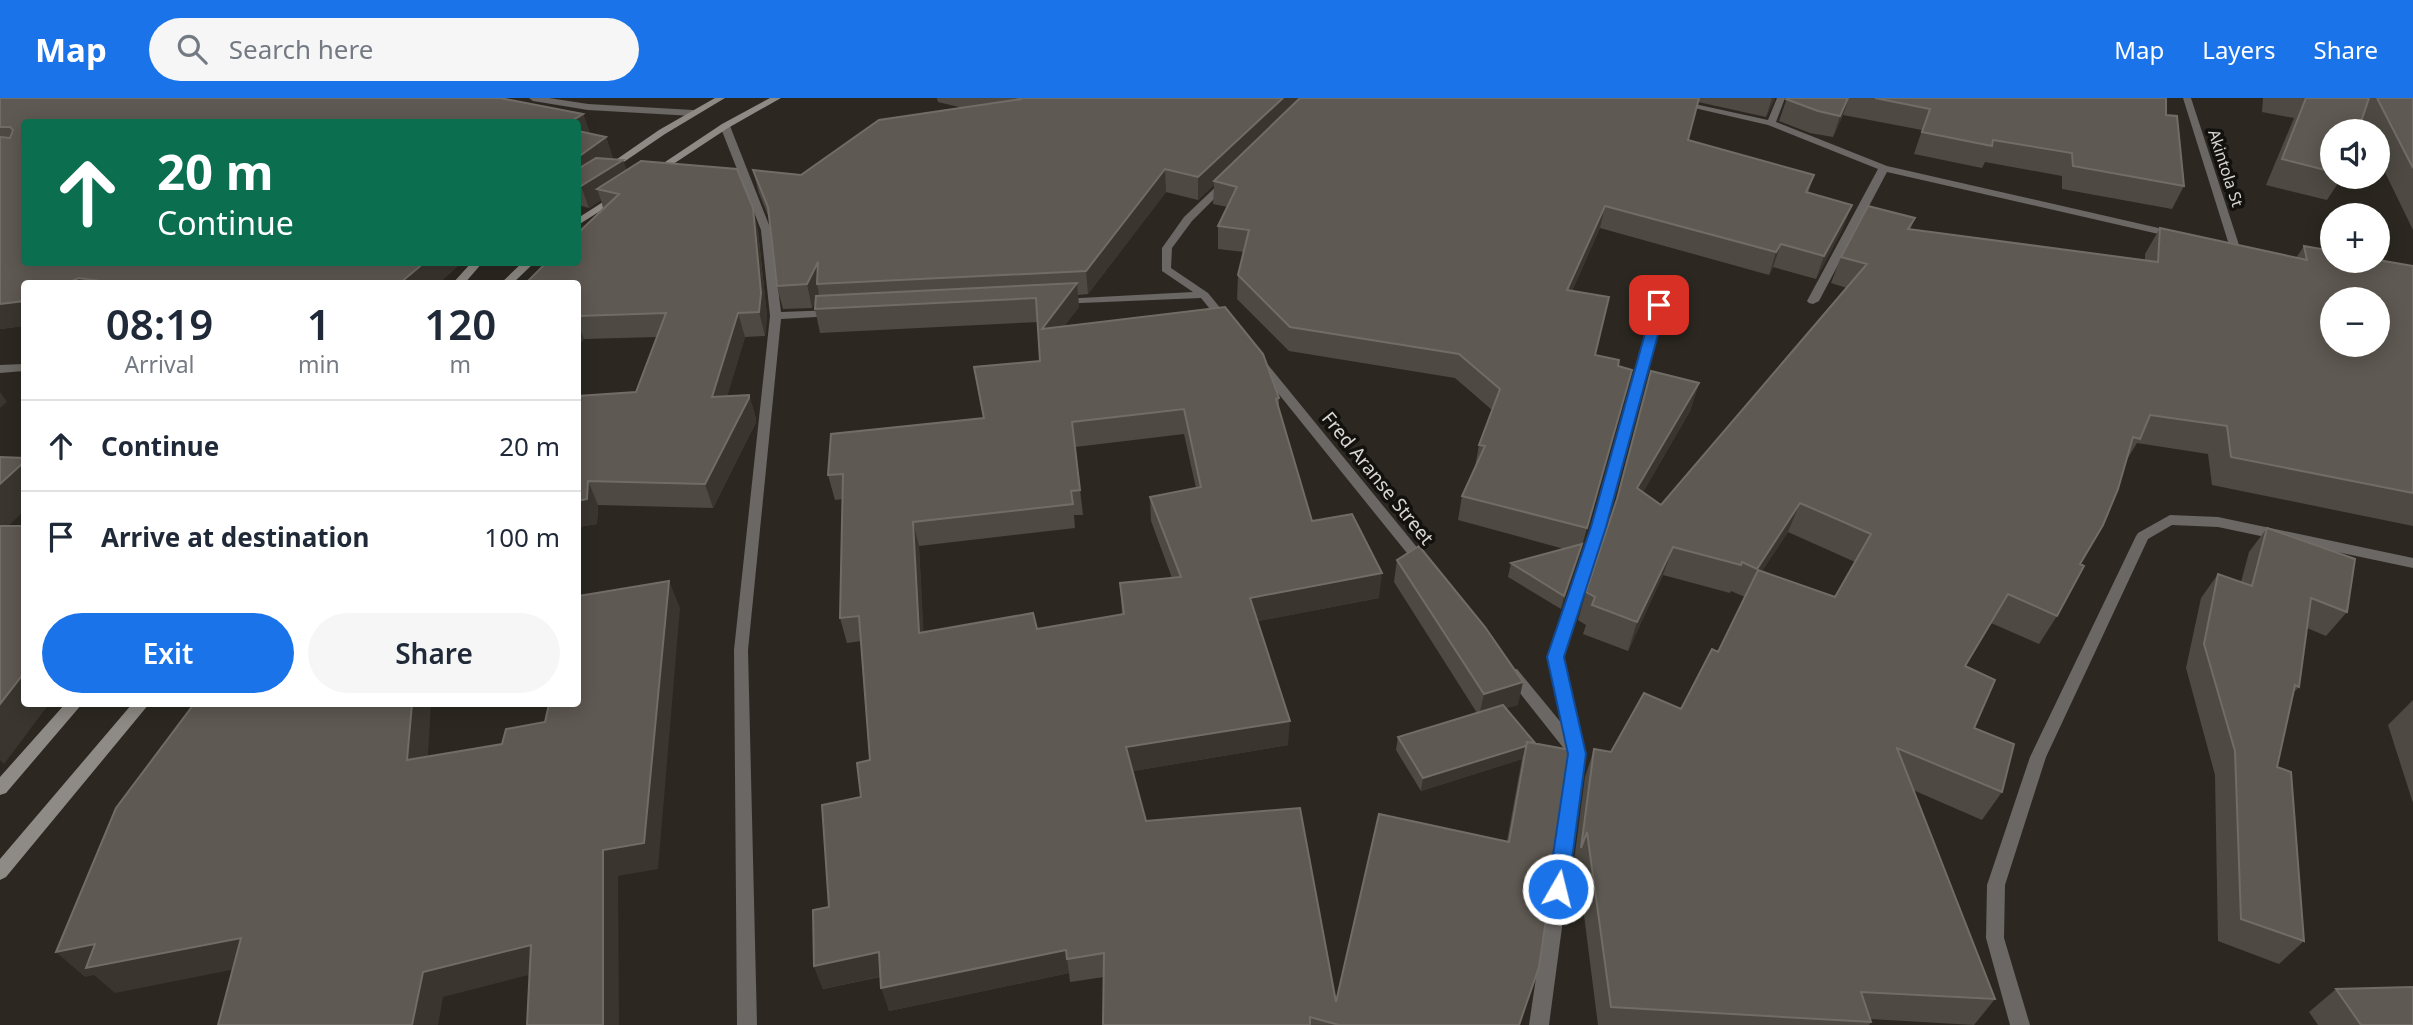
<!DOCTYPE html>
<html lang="en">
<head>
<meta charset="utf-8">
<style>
  :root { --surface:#fff; --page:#f6f6f7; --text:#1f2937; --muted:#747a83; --line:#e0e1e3; --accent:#1a73e8 }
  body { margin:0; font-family:"Noto Sans",sans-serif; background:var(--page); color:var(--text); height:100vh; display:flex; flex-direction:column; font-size:26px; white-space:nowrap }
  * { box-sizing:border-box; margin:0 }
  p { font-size:23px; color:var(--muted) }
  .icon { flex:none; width:38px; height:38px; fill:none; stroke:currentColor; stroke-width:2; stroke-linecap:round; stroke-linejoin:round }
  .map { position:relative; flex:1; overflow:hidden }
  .drawer { position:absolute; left:21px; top:182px; width:560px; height:427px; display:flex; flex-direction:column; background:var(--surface); border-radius:7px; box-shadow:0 4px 18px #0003 }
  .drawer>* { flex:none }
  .hud { position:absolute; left:21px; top:21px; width:560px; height:147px; border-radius:7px; box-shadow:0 4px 18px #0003; background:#0b6e4f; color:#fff; overflow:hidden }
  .buttons { position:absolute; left:2320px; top:21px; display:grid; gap:14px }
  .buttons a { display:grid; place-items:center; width:70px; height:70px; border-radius:50%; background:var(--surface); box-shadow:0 4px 18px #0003; font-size:35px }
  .pin { position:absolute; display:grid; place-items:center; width:60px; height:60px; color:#fff; margin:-30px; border-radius:14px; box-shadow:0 4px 10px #0006 }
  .me { position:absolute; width:77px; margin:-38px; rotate:8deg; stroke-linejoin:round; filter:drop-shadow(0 0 5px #0008) }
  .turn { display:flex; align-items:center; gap:24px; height:147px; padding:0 21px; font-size:32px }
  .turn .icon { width:91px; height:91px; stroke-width:2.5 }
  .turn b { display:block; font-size:49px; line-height:60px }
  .eta { display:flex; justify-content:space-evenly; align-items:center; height:119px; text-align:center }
  .eta b { font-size:42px; font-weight:600; line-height:49px }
  .cta { display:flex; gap:14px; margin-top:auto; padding:14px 21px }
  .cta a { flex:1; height:80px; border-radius:42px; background:var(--accent); color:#fff; font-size:28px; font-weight:600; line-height:80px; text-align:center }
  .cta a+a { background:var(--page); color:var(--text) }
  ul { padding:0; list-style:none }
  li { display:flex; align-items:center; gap:21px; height:91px; padding:0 21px; border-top:2px solid var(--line) }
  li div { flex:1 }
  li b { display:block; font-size:26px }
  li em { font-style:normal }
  header { display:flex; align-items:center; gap:42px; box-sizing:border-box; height:98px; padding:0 35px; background:var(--accent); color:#fff }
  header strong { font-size:33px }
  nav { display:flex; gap:38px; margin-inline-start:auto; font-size:24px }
  .search { width:490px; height:63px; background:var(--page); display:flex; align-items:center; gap:18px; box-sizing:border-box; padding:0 24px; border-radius:38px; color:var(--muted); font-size:26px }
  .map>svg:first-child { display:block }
</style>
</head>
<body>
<header>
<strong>Map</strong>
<div class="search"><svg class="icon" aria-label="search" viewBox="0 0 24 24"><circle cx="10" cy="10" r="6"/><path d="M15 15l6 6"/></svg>Search here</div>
<nav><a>Map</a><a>Layers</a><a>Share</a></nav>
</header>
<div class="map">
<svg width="2413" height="927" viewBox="0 0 2413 927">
  <rect width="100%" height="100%" fill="#2c2821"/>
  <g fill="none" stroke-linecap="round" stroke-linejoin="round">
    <path fill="#6a6764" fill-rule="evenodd" d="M529,0H549L588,6L693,12L698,15L693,18L588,12L533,3Z
      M1651,0H1667L1768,22L1777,0H1785L1776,24L1887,68L2176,134L2181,137L2176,140L1887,74L1819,203L1813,206L1809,205L1807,203L1878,71L1768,27Z
      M2183,0H2191L2240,150L2239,152H2231L2230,150Z
      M725,25L730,28L771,132L781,214L834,212L840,215L834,218L781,221L748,552L757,927H737L734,552L770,218L761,132L720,28Z
      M1223,82L1231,84L1192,123L1172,150L1171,170L1208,195L1231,223V227H1223L1201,200L1057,206L1055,204L1061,201L1193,194L1162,173V150L1184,119Z
      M1659,204L1665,207L1606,429L1563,559L1585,656L1549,927H1529L1569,657L1504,575L1507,571H1517L1563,627L1547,559L1592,429L1653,207Z
      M1260,261L1264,262L1429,464L1431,467L1429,470H1419L1256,268V262Z
      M0,267L24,266V273L0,275Z
      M2170,417L2218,419L2413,460V470L2218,429L2172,427L2148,441L2046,659L2005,787L2004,840L2030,927H2010L1986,840L1987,787L2030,659L2136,438L2138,435Z"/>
    <path fill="#8e8a85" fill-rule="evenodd" d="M715,0H725L665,36L578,95V88L659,32Z
      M770,0H781L728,30L655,78L647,76L722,26Z
      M617,95L622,98L621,100L578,127V120Z
      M472,164H483L464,186H452Z
      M523,164H535L512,186H500Z
      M65,606H82L6,695L0,697V679Z
      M132,606H149L6,779L0,782V761Z"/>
  </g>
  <path fill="#4e4a43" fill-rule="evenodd" d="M0,0H500L583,16L590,36L606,39L613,61L623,62L626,72L641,63L737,71L753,110L758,133L767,218L765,238L745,239L727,298L749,297L756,321V324L713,410L598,407L597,426L578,429V298L636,294L657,239L584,241L578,248V186H525L547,164H578V135L603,110L601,102L589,110L578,107V24H24V164H462L438,186H24V228L0,231Z
    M937,0H1775L1766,19L1698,4L1688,42L1814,77L1808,95L1843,130L1816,181L1773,169L1769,177L1600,130L1572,193L1595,257L1618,268L1632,272L1580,455L1561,511L1508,479L1511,465L1564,451L1458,422L1462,398L1475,369L1479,347L1492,312L1455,280L1289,253L1237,201L1238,177L1244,154L1218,151V128L1228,109L1213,106L1214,87L1198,102L1166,94L1088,196L1078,197L1079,209L1064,228L1279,300V310L1312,423L1379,500L1258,523L1288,647L1133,673L1146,723L1336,904L1507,743L1522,661L1421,693L1396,652L1398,639L1477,615L1394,484L1397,462L1518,607L1505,610L1535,646L1519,927H1103L1104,879L1070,884L1069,875L889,913L880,879L823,891L814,868L829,809L861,699L870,662L861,543L847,545L840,520L843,401L835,402L828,377L983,320L974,269L1040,263L1038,224L820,235L815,211V204L812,210L783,211L777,188L769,120L759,95L753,72L801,77L963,10L938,4ZM1184,336L1196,390L1150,399L1151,423L1172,480L1120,485L1122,516L1037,531L923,534L919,448L1075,430L1074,417H1083L1075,349Z
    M1787,0H2166V17L2184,88L2172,111L2062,91V78L1985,64L1982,70L1914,56L1922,32L1843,17L1833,39L1810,35L1779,23Z
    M2263,0H2413V132L2378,60V33H2365L2361,24L2333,33V79H2342L2327,102L2266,87L2294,20L2262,14Z
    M1915,120L1910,132L2145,163V156L2160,130L2296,160L2304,148L2413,168V428L2212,387L2208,356L2137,345L2126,363L2057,518L2039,546L1991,525L1965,568L1974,630L2002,694L1982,722L1913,692L1995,901L1974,927L1870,921L1871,924L1869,927H1598L1577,762L1572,778L1585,679L1594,651L1611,654L1681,611L1718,554L1745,499L1731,493L1730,495L1663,477L1628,553L1583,536L1586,527L1578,522L1586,494L1614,410L1643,301L1699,285L1690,313L1643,394L1661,407L1847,190L1831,185L1841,159ZM1788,434L1855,464L1835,499L1762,473Z
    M2267,430L2347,514L2326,538L2307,530L2299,589L2293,595L2277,669L2304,843L2279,866L2218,843L2215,677L2186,570L2201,500L2218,476L2241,484L2249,454Z
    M2413,602V705L2388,627Z
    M2336,891L2413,927H2318L2309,914Z"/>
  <path fill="#3a362f" d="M1283,0H1304L1214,83V87L1198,102V79Z
    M1772,0H1775L1766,19Z
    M1849,0L1843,17L1833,39L1840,18Z
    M583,16L591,37L578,46V24H570Z
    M606,39L613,61L578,85V59Z
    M623,62L630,83L597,91L601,102L589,110L581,88Z
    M1165,71L1166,94L1088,196L1086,173Z
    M1852,107L1843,130L1816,181L1824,158Z
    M1605,108L1600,130L1562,215L1567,192Z
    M753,110L758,133L767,218L765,238L759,214Z
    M1781,146L1773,169L1769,177L1776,154Z
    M425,164H462L438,186H400Z
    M818,164L817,186L819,196L812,210L807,186Z
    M79,180L83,186H65Z
    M1077,185L1079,209L1044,255L1042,231Z
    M24,203V228L0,231V206Z
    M738,215L745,239L720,323L712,299Z
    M578,225L584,241L578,248Z
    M1699,285L1690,313L1629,419L1637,390Z
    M0,294L7,304L0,310Z
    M749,297L756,321V324L713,410L705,386Z
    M24,364V413L0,436V386Z
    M588,383L598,407L597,426L578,429V403Z
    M1800,405L1788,434L1745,499L1757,471Z
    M913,424L919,448L925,559L919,535Z
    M1582,446L1579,459L1561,511L1564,498Z
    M1673,449L1663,477L1628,553L1637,524Z
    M1382,475L1379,500L1249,525L1250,500Z
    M669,483L680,510L658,771L618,778L619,927H603V752Z
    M24,575V606H49L4,666L0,662V606Z
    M1523,584L1518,607L1479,618L1484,596Z
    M412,606H431L426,689L407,662Z
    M1290,623L1288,647L1128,674L1126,649Z
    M1526,648L1522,661L1421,693L1423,680Z
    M241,840L266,865L115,895L94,877L85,879L56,854L95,846Z
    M531,847L548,872L443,899L438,927H412L423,874Z
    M1066,852L1069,875L889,913L881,890Z
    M879,854L887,877L823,891L814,868Z"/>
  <path fill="#5e5952" stroke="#716d66" stroke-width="2" fill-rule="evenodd" d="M0,0H500L583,16L570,24H24V164H425L400,185L404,186H122L79,180L65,186H24V203L0,206V39L10,40L13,32L10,29H0Z
    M1017,0H1283L1198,79L1165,71L1086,173L817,186L818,164L807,186L777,188L768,109L753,72L801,77L879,22L1022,1Z
    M1300,0H1699L1688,42L1814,77L1806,94L1852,107L1824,158L1781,146L1776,154L1605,108L1567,192L1609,199L1595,257L1619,262L1618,268L1632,272L1587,430L1462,398L1485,348L1479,347L1500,291L1459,256L1290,229L1238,177L1249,132L1218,128L1237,89L1214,83Z
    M1787,0H1848L1840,18L1818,13L1786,1Z
    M1875,0H2166V17L2177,18L2184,88L2073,68L2072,55L1993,42L1992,48L1922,34L1930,11Z
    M2306,0H2369L2358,33H2333V74L2282,61Z
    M2377,0H2413V70Z
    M578,33L606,39L578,59Z
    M596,60L623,62L581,88L578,87V71Z
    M641,63L737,71L753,110L761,195L759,214L738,215L712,299L749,297V300L705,386L588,383L587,401L578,403V298L636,294L666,215L578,218V186H525L547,164H578V135L619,96L597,91Z
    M1868,108L1915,120L1908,131L2158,164L2160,130L2307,162L2304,148L2333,153V163H2378V162L2413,168V395L2231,359L2227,328L2150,317L2140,341L2133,339L2118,391L2103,427L2080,466L2084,468L2057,518L2008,496L1965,568L1995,582L1974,630L2014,646L2002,694L1897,650L1995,901L1861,894L1871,924L1611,909L1587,734L1581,750L1594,651L1611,654L1644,595L1681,611L1712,551L1718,554L1758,472L1835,499L1871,436L1800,405L1757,471L1742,464L1741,467L1673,449L1637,524L1592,507L1595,499L1586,494L1617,401L1651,273L1699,285L1637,390L1661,407L1867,166L1841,159ZM2333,201H2378V247H2333Z
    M1077,185L1042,231L1225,209L1263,256L1279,300L1276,301L1312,423L1352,416L1382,475L1250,500L1290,623L1126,649L1146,723L1300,710L1336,904L1379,716L1509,744L1527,644L1571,652L1539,869L1519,927H1339L1310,919V927H1103L1104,855L1067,861L1066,852L881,890L879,854L814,868L813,812L829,809L822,707L861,699L857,665L870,662L859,518L840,520L843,376L828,377L831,336L984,320L974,269L1040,263L1036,200L815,211L816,198ZM1184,311L1201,389L1150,399L1181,479L1120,485L1124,516L1037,531L1033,515L919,535L913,424L1073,406L1071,393L1080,392L1072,324Z
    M0,359L24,360V364L0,386Z
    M0,428H24V575L0,606Z
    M2267,430L2355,461L2347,514L2311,500L2299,589L2295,587L2277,669L2291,674L2304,843L2241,821L2235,653L2204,546L2218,476L2252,488Z
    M1582,446L1564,498L1511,465Z
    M1419,448L1485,529L1523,584L1484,596L1397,462Z
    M669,483L644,745L603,752V927H527L531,847L423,874L412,927H218L241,840L86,870L95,846L56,854L116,710L194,606H412L407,662L502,646L506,631L545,624L549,606H578V498Z
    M1503,607L1535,645L1527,644L1526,648L1423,680L1398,639Z
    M2413,889V927H2361L2336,891Z"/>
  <path fill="#1a73e8" stroke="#114b97" stroke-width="2" d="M1659,203L1666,207L1606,429L1564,559L1586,656L1568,791L1565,798L1558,800L1551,798L1548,791L1568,656L1547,559L1591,429L1653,207Z"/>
  <g text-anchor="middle" stroke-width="7" stroke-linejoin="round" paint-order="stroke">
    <g font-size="16" fill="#dad7d3" stroke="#13110e">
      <text transform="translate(2226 70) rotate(72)" y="6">Akintola St</text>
    </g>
    <g font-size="19" fill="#dad7d3" stroke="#13110e">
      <text transform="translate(1378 380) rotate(51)" y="7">Fred Aranse Street</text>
    </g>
  </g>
</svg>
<div class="buttons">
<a><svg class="icon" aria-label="sound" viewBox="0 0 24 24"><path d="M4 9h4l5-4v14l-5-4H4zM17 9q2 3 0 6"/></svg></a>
<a>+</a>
<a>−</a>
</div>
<div class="pin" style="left:1659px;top:207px;background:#d93025"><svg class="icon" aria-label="arrive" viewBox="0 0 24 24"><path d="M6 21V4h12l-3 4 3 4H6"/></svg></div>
<svg class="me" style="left:1558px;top:791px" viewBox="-20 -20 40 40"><circle r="17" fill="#1a73e8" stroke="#fff" stroke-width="3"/><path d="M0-11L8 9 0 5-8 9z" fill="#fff"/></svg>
<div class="hud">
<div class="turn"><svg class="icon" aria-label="ahead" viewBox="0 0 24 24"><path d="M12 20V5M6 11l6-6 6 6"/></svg><div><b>20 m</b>Continue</div></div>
</div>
<section class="drawer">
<div class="eta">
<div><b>08:19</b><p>Arrival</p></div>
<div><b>1</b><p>min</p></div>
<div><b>120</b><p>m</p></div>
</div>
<ul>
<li><svg class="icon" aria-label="ahead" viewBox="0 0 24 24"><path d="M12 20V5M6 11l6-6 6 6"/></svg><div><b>Continue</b></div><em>20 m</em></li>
<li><svg class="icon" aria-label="arrive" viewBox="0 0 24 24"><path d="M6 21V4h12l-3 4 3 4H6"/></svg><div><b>Arrive at destination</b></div><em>100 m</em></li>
</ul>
<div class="cta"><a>Exit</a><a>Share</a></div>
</section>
</div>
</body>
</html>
